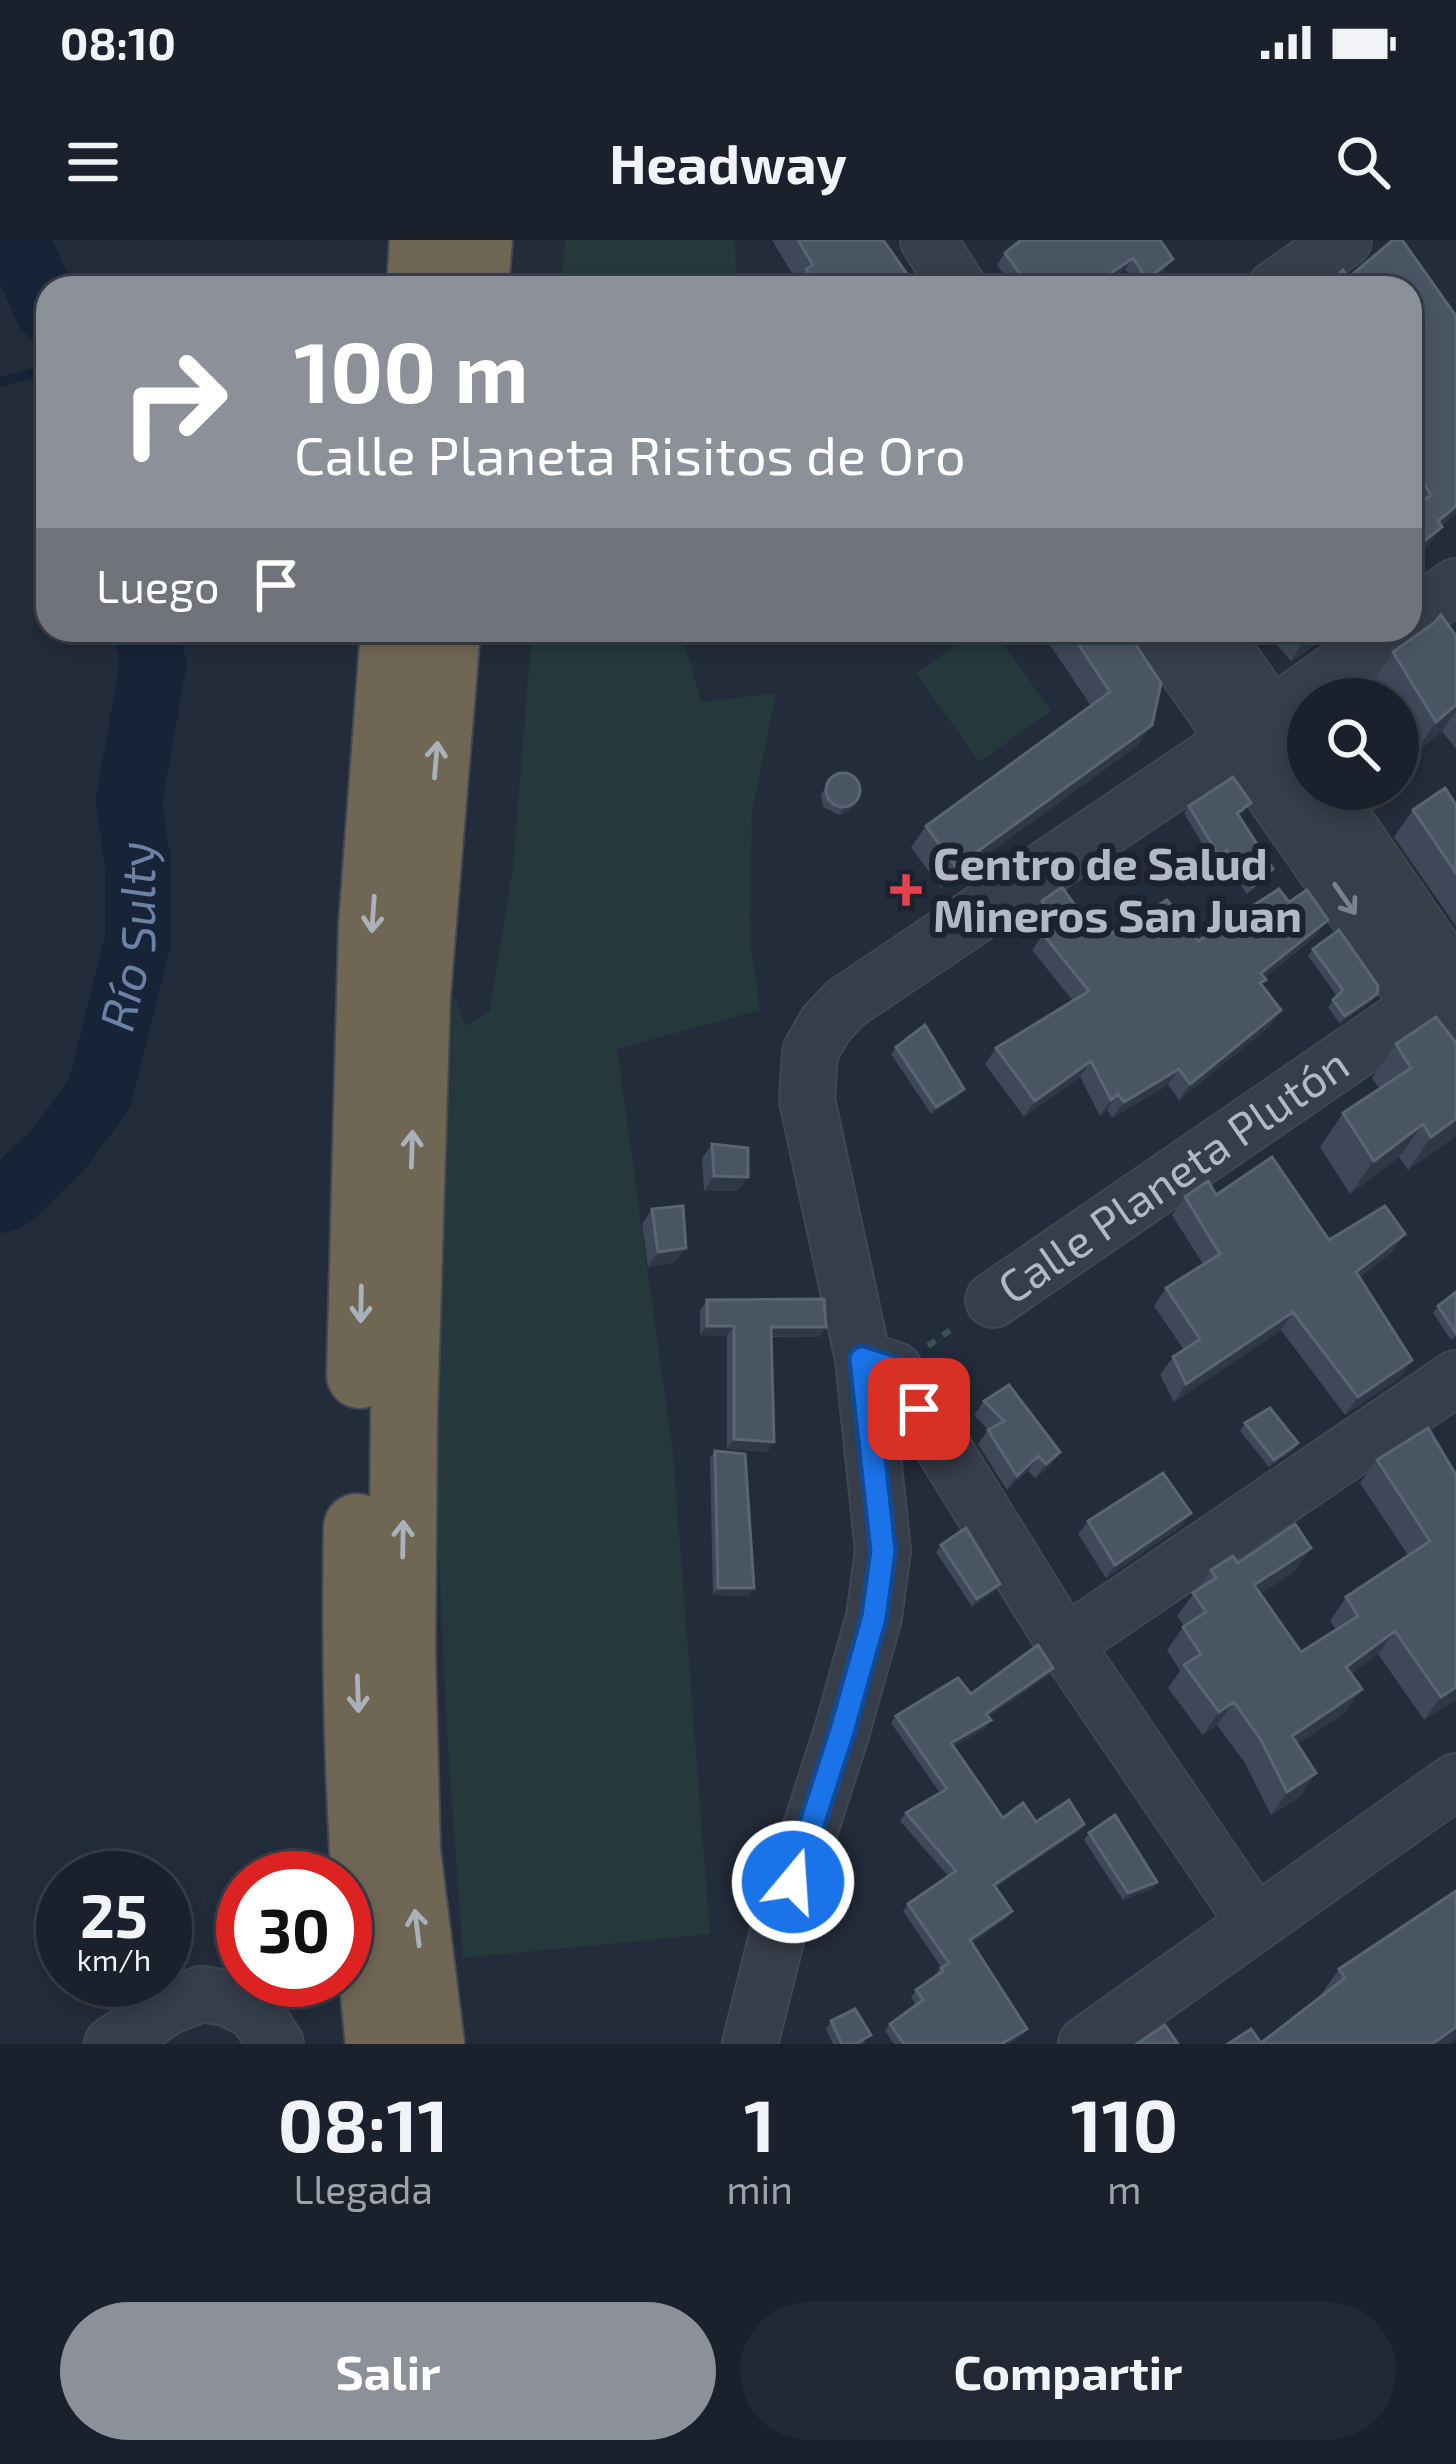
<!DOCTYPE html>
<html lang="es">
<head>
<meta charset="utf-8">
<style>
  :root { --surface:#1a212c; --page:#232934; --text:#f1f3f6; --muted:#9fa3a9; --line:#383e48; --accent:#8c9099 }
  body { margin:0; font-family:"Exo 2",sans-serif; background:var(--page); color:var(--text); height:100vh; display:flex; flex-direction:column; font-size:45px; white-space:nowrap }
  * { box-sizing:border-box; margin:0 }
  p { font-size:39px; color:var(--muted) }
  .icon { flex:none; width:66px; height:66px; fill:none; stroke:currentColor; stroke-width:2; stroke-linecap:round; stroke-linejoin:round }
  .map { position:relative; height:1804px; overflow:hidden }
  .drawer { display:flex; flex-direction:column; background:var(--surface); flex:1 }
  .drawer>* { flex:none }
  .banner { position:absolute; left:36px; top:36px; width:1386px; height:366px; border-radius:36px; box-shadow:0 6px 18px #0003,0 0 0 3px var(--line); background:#8c9099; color:#fff; overflow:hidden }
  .buttons { position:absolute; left:1287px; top:438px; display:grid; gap:24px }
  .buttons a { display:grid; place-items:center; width:132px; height:132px; border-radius:50%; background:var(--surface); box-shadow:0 6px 18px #0003,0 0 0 3px var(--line); font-size:60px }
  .speed { position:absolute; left:36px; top:1611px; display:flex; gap:24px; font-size:60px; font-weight:700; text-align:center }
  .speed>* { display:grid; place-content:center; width:156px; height:156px; border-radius:50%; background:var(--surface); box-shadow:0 6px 18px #0003,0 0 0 3px var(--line); line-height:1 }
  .speed small { font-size:30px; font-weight:400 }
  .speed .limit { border:18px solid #d22; background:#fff; color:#111 }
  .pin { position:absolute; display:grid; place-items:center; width:102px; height:102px; color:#fff; margin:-51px; border-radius:24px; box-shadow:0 6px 18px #0006 }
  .me { position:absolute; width:132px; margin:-66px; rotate:18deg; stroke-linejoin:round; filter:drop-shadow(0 0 9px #0008) }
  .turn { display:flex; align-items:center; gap:42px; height:252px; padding:0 60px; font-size:54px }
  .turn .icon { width:156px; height:156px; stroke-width:2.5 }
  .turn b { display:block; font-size:84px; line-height:102px }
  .then { display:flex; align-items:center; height:114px; padding:0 60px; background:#0003; gap:24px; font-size:45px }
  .eta { display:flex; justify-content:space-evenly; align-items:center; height:204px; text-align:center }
  .eta b { font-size:72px; font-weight:700; line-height:84px }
  .button { display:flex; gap:24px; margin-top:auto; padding:24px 60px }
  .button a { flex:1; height:138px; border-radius:72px; background:var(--accent); color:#fff; font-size:48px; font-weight:700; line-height:138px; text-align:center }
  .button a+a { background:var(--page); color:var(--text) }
  .status { display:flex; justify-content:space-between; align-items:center; height:84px; padding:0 60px; background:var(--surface); direction:ltr }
  .status svg { height:33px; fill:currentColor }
  header { display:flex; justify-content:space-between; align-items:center; height:156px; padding:0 60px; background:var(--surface); font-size:54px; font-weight:700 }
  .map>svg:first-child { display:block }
</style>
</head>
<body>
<div class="status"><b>08:10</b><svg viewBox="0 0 49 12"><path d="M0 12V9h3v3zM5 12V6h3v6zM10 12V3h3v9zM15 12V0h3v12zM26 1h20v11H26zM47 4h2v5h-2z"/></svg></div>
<header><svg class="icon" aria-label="menu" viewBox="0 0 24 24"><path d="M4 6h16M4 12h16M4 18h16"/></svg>Headway<svg class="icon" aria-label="search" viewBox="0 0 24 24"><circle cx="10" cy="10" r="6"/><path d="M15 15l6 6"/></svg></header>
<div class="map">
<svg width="1456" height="1804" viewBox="0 0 1456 1804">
  <rect width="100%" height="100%" fill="#232c3a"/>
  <path fill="#25383b" d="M565,0H735L737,48H561Z
    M532,390H681L701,462L776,453L752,573L750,699L760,770L617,809L673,1214L710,1694L463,1718L447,1493L435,1238L453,754L465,786L490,771L513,626Z
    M978,390H994L1051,471L979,522L916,433Z"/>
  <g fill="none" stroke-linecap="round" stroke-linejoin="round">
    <path stroke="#172337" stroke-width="10" d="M0,142L48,129"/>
    <g stroke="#172337" stroke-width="66">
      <path d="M16,0L48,70"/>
      <path id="s1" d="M0,960L12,955L59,909L100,853L138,700V625L129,561L153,425L147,390"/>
    </g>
    <defs>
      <g id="minor">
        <path d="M928,0L959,48"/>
        <path d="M1275,48L1344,0"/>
        <path d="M1410,378L1456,346"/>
        <path d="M1159,390L1456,817"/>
        <path d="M1211,390L1308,528"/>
        <path d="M1323,549L1456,742"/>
        <path id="s2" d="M993,1060L1456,742"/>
        <path d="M863,1119L895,1130L1065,1404L1255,1683"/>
        <path d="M1065,1404L1456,1138"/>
        <path d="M112,1804L168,1767L201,1754L227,1758L255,1772L276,1804"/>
        <path d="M750,1804L781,1680L842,1491L874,1377L883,1311L863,1119L807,860L810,812L826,784L846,763L1235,501L1393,390"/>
        <path d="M1086,1804L1456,1541"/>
      </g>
      <path id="highway" d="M420,48L423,0
        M475,48L479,0
        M360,1135L372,685L394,390
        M357,1287C354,1459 360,1632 379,1804
        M431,1804L407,1611L402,1411L404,1176L417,756L447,390"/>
    </defs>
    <use href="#minor" stroke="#404753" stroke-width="58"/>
    <use href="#highway" stroke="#424955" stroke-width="70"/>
    <path stroke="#3d5153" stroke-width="6" stroke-dasharray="9 9" stroke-linecap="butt" d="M928,1106L956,1086"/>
    <use href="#minor" stroke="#363e4a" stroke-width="54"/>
    <use href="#highway" stroke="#706654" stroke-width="66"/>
  </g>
  <path fill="#3e4858" d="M772,0H883L917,48H793L797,42Z
    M1160,0L1165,30L1142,48H1137L1125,29L1098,48H1014L997,25L1005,13Z
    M1393,0H1402L1456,76V273L1441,286L1428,306L1410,320V269L1413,267L1410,262V48H1322L1343,30L1348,38Z
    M1040,390H1126L1137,506L941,648L911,607L926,586L1091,466Z
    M1264,390H1338L1291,421Z
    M1456,396V509L1442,491L1413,515L1398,490V459H1379L1370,445L1393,412Z
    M831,538L850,571L839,575L823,567L821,555Z
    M1456,565V686L1394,597L1413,570Z
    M1189,566L1246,570L1238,575L1268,636L1247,654L1222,617L1214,623L1184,573Z
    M1042,661L1081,674L1112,693L1198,701L1316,696L1264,738L1262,746L1269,787L1179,860L1168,845L1112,878L1107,870L1100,876L1080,837L1024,877L985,824L996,808L1073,761L1032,710L1042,696L1030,677Z
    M1313,709L1377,754L1372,761L1340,784L1328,767L1337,756L1308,716Z
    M1454,802L1456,803V896L1408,930L1399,917L1350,954L1320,907L1343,873L1380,849L1372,838L1396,804Z
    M896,807L959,856L931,874L891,814Z
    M712,904L738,951H704L702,918Z
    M1216,955L1329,1000L1392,1012L1360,1037L1400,1138L1345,1175L1281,1090L1174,1162L1160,1135L1173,1117L1184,1110L1154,1066L1166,1048L1203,1024L1172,975L1185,957Z
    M652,969L675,1022L648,1027L642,984Z
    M1456,1052V1096L1451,1100L1433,1073L1438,1066Z
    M707,1060L820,1097H771L774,1202L767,1212L727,1209V1096L700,1095V1070Z
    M984,1161L1050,1226L1035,1238L1028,1231L1007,1250L978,1204L988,1190L974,1175Z
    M1245,1183L1298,1203L1293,1211L1269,1227L1240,1191Z
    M1428,1188L1456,1460L1424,1480L1378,1414L1351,1434L1346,1472L1298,1504L1300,1557L1271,1575L1245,1523L1217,1485L1203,1495L1168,1448L1180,1431L1167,1410L1184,1386L1177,1376L1211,1330L1238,1323L1295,1331L1260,1354L1301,1412L1336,1390L1330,1381L1346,1357L1408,1315L1360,1243L1377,1220Z
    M715,1211L749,1356L713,1355L710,1218Z
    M1088,1281L1182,1286L1106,1338L1078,1294Z
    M941,1305L995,1351L972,1367L936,1312Z
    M1053,1428L1048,1436L988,1477L986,1488L953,1506L1003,1578L1036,1582L1079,1591L995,1648L1007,1678L972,1703L1027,1789L1022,1796L1009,1804H894L885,1791L890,1784L916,1765L911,1757L916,1750L935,1735L941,1727L903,1671L908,1664L948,1636L900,1581L906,1573L940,1553L891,1483L896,1476Z
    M1089,1593L1157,1642L1152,1649L1123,1660L1084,1600Z
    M1456,1650V1799L1449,1804L1261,1803L1324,1754L1323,1752L1339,1729Z
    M831,1781L866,1802L862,1804H833L826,1789Z"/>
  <path fill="#2e3847" d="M1133,18L1125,29L1098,48H1089Z
    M1173,19L1165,30L1140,48L1147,39Z
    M1456,266V273L1432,294L1442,287L1428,306L1410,320V312Z
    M1322,390H1338L1291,421L1304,401Z
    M1456,465V471L1442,491L1413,515L1436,482Z
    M1152,485L1137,506L941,648L956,627Z
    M855,564L850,571L839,575L844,568Z
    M1328,680L1316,696L1250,749L1261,733Z
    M1377,754L1372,761L1340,784L1345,776Z
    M1281,770L1269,787L1179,860L1190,844Z
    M1091,821L1080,837L1024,877L1035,861Z
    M1179,829L1168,845L1112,878L1124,862Z
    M964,849L959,856L931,874L936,867Z
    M1118,854L1107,870L1100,876L1111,860Z
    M1456,879V896L1408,930L1431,897Z
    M1423,884L1399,917L1350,954L1374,921Z
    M714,936L748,937L738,951H704Z
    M1405,994L1392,1012L1344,1049L1356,1032Z
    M686,1008L675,1022L648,1027L658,1012Z
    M1293,1072L1281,1090L1174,1162L1186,1144Z
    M707,1086H734L727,1096L700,1095Z
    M771,1087H826L820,1097L764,1096Z
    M1412,1120L1400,1138L1345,1175L1358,1157Z
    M734,1199L774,1202L767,1212L727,1209Z
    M1298,1203L1293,1211L1269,1227L1274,1220Z
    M1060,1212L1050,1226L1035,1238L1046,1224Z
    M1038,1216L1028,1231L1007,1250L1017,1236Z
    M1191,1273L1182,1286L1106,1338L1115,1325Z
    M1311,1308L1295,1331L1238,1368L1254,1345Z
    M1000,1344L995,1351L972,1367L977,1359Z
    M718,1348H754L749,1356L713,1355Z
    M1395,1391L1378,1414L1330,1450L1346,1427Z
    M1053,1428L1048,1436L981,1482L986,1474Z
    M1456,1447V1460L1424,1480L1441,1457Z
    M1362,1449L1346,1472L1276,1519L1292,1496Z
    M1234,1462L1217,1485L1203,1495L1219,1472Z
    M991,1480L986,1488L946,1511L951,1503Z
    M1316,1533L1300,1557L1271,1575L1287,1552Z
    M1084,1584L1079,1591L988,1653L994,1645Z
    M1157,1642L1152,1649L1123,1660L1128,1653Z
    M1012,1671L1007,1678L965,1708L970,1700Z
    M1456,1787V1799L1449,1804H1432Z
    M1027,1789L1022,1796L1009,1804H1001Z"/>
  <path fill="#4a5564" stroke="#5a6473" stroke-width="3" d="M798,0H883L917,48H817L806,29L813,25Z
    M1021,0H1160L1173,19L1147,39L1133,18L1089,48H1030L1005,13Z
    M1393,0H1402L1456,76V266L1438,281L1442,287L1410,312V269L1431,255L1410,220V48H1322L1343,30L1348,38Z
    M1441,375L1456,396V465L1436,482L1393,412L1434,383Z
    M1069,390H1126L1161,443L1152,485L956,627L926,586L1110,452Z
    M1294,390H1322L1304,401Z
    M826 550a17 17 0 1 1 34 0a17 17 0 1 1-34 0Z
    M1233,537L1251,563L1237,573L1273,629L1252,646L1227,610L1219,616L1189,566Z
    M1445,548L1456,565V633L1413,570Z
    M1062,647L1081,674L1096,666L1112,693L1167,660L1198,701L1279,649L1289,662L1307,650L1328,680L1261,733L1266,740L1260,743L1281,770L1190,844L1179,829L1124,862L1118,854L1111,860L1091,821L1035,861L996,808L1089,751L1043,694L1056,685L1042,661Z
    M1339,690L1378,746L1377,754L1345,776L1333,760L1343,750L1313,709Z
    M1436,777L1456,803V879L1431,897L1423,884L1374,921L1343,873L1411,828L1396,804Z
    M925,785L964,849L936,867L896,807Z
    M712,904L748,908V937L714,936Z
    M1272,917L1329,1000L1385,966L1405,994L1356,1032L1412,1120L1358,1157L1293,1072L1186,1144L1173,1117L1200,1099L1166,1048L1220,1014L1185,957L1208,941L1216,955Z
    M683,966L686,1008L658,1012L652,969Z
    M1456,1052V1093L1438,1066Z
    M824,1059L826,1087H771L774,1202L734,1199V1086H707V1060Z
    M1009,1145L1060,1212L1046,1224L1038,1216L1017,1236L988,1190L1004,1181L984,1161Z
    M1270,1168L1298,1203L1274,1220L1245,1183Z
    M1428,1188L1456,1235V1447L1441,1457L1395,1391L1346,1427L1362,1449L1292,1496L1316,1533L1287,1552L1261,1500L1234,1462L1219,1472L1184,1425L1201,1414L1183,1387L1206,1372L1193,1353L1216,1338L1211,1330L1233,1316L1238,1323L1295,1284L1311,1308L1254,1345L1301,1412L1358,1376L1346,1357L1430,1301L1377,1220Z
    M715,1211L745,1214L754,1348H718Z
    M1163,1233L1191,1273L1115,1325L1088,1281Z
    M966,1288L1000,1344L977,1359L941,1305Z
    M1038,1405L1053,1428L986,1474L991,1480L951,1503L1003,1578L1023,1563L1036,1582L1069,1560L1084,1584L994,1645L1012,1671L970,1700L1027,1789L1001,1804H904L890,1784L923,1760L916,1750L943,1731L941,1728L949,1723L908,1664L956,1631L906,1573L947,1549L896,1476L958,1438L971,1454Z
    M1115,1575L1157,1642L1128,1653L1089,1593Z
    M1456,1651V1787L1432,1804H1228L1251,1789L1261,1803L1345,1738L1339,1729Z
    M855,1769L871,1795L855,1804H842L831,1781Z
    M1165,1785L1178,1804H1137Z"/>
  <defs><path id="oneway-shaft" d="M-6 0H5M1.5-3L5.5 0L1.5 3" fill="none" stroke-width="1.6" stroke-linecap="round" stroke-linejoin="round" transform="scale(3)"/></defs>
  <g stroke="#abb1bb">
    <use href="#oneway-shaft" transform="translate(436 520) rotate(-85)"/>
    <use href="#oneway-shaft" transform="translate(373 674) rotate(94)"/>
    <use href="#oneway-shaft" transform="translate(412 909) rotate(-88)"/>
    <use href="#oneway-shaft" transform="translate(361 1064) rotate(91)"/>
    <use href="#oneway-shaft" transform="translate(403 1299) rotate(-89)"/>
    <use href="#oneway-shaft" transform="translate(358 1454) rotate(88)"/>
    <use href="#oneway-shaft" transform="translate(417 1688) rotate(-97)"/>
  </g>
  <use stroke="#7a828e" href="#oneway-shaft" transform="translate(1345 659) rotate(55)"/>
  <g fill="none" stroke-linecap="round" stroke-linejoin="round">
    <defs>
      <path id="route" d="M793,1642L842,1491L874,1377L883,1311L862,1119L895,1130L919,1169"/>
    </defs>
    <use href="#route" stroke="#114b97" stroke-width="30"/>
    <use href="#route" stroke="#1a73e8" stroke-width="21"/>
  </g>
  <path fill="#e0444e" stroke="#1c232f" stroke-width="4.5" d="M900 632h12v12h12v12h-12v12h-12v-12h-12v-12h12z"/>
  <g text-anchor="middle" stroke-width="12" stroke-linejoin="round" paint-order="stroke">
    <g font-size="45" font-weight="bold" fill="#b2b9c6" stroke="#1c232f" text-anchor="start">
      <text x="933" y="640">Centro de Salud<tspan x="933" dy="52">Mineros San Juan</tspan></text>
    </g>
    <g font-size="45" fill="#b2b9c6" stroke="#1c232f">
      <text dy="16" stroke="none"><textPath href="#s2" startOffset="219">Calle Planeta Plutón</textPath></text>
    </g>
    <g font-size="48" font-style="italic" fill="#6c82a4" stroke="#1c232f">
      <text dy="17" stroke="none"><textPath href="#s1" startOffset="309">Río Sulty</textPath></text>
    </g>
  </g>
</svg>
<div class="buttons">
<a><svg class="icon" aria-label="search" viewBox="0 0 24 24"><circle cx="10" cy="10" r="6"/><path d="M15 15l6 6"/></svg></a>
</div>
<div class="speed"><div>25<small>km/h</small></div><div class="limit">30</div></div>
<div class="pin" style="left:919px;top:1169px;background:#d93025"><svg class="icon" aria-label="arrive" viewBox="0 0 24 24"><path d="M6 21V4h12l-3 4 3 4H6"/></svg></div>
<svg class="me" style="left:793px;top:1642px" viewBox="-20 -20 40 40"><circle r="17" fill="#1a73e8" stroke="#fff" stroke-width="3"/><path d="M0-11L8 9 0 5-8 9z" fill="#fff"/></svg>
<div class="banner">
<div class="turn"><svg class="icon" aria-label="right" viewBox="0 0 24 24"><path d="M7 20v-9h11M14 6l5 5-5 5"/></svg><div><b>100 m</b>Calle Planeta Risitos de Oro</div></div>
<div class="then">Luego<svg class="icon" aria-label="arrive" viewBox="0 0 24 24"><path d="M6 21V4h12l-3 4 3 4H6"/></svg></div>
</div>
</div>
<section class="drawer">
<div class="eta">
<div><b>08:11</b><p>Llegada</p></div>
<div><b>1</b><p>min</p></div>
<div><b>110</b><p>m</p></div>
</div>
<div class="button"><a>Salir</a><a>Compartir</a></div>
</section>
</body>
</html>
